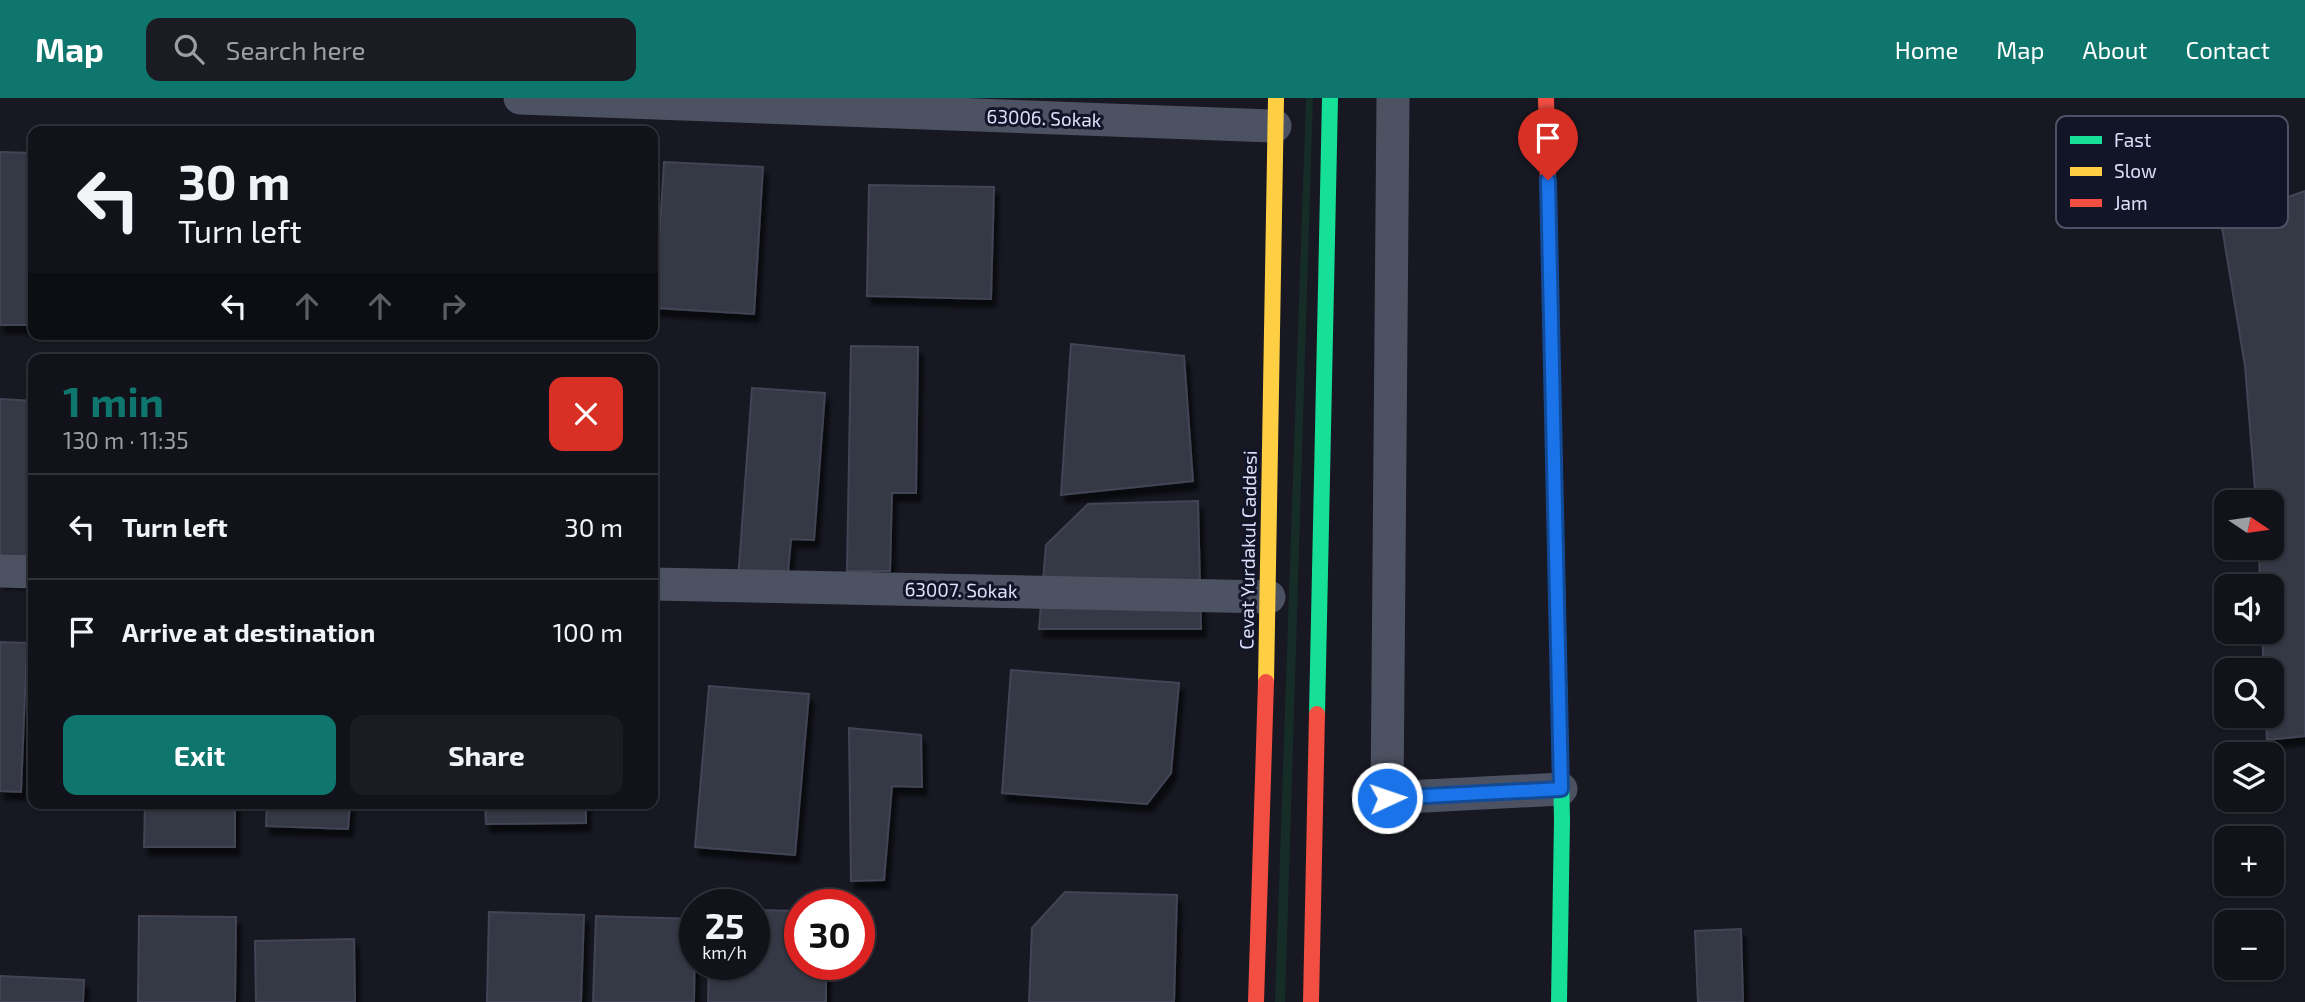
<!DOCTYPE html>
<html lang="en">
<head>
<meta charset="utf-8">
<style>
  :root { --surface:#11121a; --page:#1a1b23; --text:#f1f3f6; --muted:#9c9ea2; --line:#303239; --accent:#0f766e }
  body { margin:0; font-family:"Exo 2",sans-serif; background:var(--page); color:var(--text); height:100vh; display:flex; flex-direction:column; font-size:26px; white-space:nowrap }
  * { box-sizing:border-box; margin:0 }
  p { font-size:23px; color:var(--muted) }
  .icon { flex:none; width:38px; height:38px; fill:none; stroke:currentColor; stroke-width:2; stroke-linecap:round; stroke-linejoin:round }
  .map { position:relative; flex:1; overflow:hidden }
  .drawer { position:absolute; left:28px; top:256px; width:630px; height:455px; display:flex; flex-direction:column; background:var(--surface); border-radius:14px; box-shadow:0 2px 5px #0004,0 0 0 2px var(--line) }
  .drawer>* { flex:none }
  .top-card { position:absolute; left:28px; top:28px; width:630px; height:214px; border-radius:14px; box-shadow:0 2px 5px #0004,0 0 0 2px var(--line); background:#11121a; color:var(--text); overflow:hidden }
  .needle { width:46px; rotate:103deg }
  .fabs { position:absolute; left:2214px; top:392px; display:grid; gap:14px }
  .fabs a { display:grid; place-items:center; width:70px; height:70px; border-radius:14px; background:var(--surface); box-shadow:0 2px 5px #0004,0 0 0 2px var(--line); font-size:35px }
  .speed { position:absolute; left:679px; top:791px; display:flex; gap:14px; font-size:35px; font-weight:700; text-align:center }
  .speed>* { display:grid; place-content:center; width:91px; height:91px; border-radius:50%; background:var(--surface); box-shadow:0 2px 5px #0004,0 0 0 2px var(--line); line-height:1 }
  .speed small { font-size:18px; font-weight:400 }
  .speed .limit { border:10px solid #d22; background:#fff; color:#111 }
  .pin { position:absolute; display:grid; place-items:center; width:60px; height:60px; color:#fff; margin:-72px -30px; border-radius:50% 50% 50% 0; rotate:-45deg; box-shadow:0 0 7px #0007 }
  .pin .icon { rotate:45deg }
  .me { position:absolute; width:77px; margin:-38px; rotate:87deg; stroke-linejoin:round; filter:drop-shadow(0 0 5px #0008) }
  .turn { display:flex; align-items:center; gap:24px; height:147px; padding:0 35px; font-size:32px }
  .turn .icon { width:91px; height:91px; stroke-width:2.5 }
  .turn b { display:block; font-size:49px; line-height:60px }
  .lanes { display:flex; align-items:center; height:66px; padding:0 35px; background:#0003; justify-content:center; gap:35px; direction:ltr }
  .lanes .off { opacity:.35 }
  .round { display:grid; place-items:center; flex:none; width:74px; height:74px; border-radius:14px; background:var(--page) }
  .head { display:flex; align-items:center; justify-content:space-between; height:119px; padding:0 35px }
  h1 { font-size:42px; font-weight:700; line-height:52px; color:var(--accent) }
  .cta { display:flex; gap:14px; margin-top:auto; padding:14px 35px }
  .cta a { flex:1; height:80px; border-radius:14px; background:var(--accent); color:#fff; font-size:28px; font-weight:700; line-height:80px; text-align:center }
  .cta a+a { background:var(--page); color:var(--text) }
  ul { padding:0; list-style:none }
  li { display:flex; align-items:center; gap:21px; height:105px; padding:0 35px; border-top:2px solid var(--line) }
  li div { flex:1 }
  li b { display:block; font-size:26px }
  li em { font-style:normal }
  header { display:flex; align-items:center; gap:42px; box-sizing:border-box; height:98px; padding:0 35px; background:var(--accent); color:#fff }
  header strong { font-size:33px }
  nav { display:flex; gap:38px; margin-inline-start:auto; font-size:24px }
  .search { width:490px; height:63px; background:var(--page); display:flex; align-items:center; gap:18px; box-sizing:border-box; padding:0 24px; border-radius:14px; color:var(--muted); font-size:26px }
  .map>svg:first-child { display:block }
</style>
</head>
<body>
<header>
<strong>Map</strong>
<div class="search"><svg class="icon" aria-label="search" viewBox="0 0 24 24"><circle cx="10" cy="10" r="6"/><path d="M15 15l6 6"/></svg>Search here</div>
<nav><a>Home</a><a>Map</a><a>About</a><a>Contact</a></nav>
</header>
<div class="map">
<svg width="2305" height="904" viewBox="0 0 2305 904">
  <defs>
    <filter id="shadow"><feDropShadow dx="4.5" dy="8" stdDeviation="2" flood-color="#0009"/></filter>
  </defs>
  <rect width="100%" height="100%" fill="#171822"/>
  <path fill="#162d27" d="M1306,0H1313L1285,904H1275Z"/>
  <path fill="#353744" stroke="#434455" stroke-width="2" filter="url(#shadow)" d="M0,54L33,55L31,227H0Z
    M664,64L763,69L754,216L655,210Z
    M869,87L994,89L991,201L867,198Z
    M2305,93V638L2267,642L2266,618H2272V572H2264L2262,534H2272V488H2260L2259,450H2272V404H2256L2245,268L2221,123Z
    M1071,246L1184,258L1193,383L1061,397Z
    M851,248L918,249L916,395H892L890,473H847Z
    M752,290L825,295L814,442L791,441L787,486L738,482Z
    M0,301L33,303V483L0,482Z
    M1198,403L1201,531H1039L1046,447L1088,406Z
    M0,544L27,545L21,694L0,693Z
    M1011,572L1179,585L1171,675L1147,706L1002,695Z
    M709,588L809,596L795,757L695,749Z
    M849,630L921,637L922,689L892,688L884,782L851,783Z
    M145,705H235V749H144Z
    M267,705H350L348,731L266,728Z
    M485,705H586V725L486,726Z
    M1065,794L1177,797L1174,904H1029L1032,830Z
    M754,812L800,813V866H826V904H708L709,866H754Z
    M489,814L584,817L581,904H487Z
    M139,818L236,819L235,904H138Z
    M596,818L695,821L694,904H593Z
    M1741,831L1743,904H1698L1695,833Z
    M354,841L355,904H256L255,843Z
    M0,878L84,882L83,904H0Z"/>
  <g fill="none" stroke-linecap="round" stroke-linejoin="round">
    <path stroke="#4d5262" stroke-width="33" d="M520,0L1275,28
      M1393,0L1387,700L1561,691
      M0,473L33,474
      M653,486L1269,499"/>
    <path stroke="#16e098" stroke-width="16" d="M1556,440L1562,722L1559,904
      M1317,616L1330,0"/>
    <path stroke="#ffcf43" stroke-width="16" d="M1266,584L1276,0"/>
    <path stroke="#f24e42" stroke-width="16" d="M1546,0L1556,440
      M1256,904L1266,584
      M1311,904L1317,616"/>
  </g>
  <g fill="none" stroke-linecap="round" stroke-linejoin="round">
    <defs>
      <path id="route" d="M1387,700L1561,691L1548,82"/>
    </defs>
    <use href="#route" stroke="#114b97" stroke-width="18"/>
    <use href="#route" stroke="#1a73e8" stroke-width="12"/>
  </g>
  <g text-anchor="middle" stroke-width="6" stroke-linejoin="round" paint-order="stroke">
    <g font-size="19" fill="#dbe1fc" stroke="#121427">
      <text transform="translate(1044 20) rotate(2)" y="7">63006. Sokak</text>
      <text transform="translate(1248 452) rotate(-89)" y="7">Cevat Yurdakul Caddesi</text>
      <text transform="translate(961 492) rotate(1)" y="7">63007. Sokak</text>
    </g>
  </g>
  <rect x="2056" y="18" width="232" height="112" rx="10" fill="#121427" stroke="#4e5267" stroke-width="2"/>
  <rect x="2070" y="38" width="32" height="8" fill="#16e098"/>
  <rect x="2070" y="69" width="32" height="9" fill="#ffcf43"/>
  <rect x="2070" y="101" width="32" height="8" fill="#f24e42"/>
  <g font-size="19" fill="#dbe1fc">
    <text x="2114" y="49">Fast</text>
    <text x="2114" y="80">Slow</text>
    <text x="2114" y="112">Jam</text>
  </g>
</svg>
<div class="fabs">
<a><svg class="needle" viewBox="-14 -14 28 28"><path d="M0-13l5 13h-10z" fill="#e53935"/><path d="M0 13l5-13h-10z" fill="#9c9ea2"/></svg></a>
<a><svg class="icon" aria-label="sound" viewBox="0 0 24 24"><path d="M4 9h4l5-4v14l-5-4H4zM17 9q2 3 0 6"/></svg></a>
<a><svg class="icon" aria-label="search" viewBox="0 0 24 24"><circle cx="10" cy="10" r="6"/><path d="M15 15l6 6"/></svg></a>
<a><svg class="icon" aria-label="layers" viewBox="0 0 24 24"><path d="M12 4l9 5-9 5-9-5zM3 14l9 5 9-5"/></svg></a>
<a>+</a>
<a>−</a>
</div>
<div class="speed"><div>25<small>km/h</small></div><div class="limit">30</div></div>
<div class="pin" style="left:1548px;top:82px;background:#d93025"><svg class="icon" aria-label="arrive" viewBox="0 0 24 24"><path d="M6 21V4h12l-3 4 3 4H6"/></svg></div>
<svg class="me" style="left:1387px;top:700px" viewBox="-20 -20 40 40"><circle r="17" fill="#1a73e8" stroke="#fff" stroke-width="3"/><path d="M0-11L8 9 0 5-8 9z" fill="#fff"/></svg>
<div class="top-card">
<div class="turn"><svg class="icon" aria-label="left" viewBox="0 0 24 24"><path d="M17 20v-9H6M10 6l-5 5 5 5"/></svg><div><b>30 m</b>Turn left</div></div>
<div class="lanes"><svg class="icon" aria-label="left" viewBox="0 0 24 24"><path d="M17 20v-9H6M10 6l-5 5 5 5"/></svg><svg class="icon off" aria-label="ahead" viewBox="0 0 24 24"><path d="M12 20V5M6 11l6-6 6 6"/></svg><svg class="icon off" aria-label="ahead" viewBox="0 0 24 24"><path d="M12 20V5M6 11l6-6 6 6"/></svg><svg class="icon off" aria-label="right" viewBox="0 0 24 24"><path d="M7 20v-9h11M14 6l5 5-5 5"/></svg></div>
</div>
<section class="drawer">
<div class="head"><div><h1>1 min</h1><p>130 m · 11:35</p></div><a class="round" style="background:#d93025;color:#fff"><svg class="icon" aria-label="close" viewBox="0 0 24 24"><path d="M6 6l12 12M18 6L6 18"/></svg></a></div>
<ul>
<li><svg class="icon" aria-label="left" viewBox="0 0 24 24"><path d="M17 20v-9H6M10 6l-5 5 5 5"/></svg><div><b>Turn left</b></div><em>30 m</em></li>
<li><svg class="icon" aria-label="arrive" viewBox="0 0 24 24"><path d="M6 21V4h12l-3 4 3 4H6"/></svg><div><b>Arrive at destination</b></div><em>100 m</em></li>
</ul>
<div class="cta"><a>Exit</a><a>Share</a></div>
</section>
</div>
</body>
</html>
